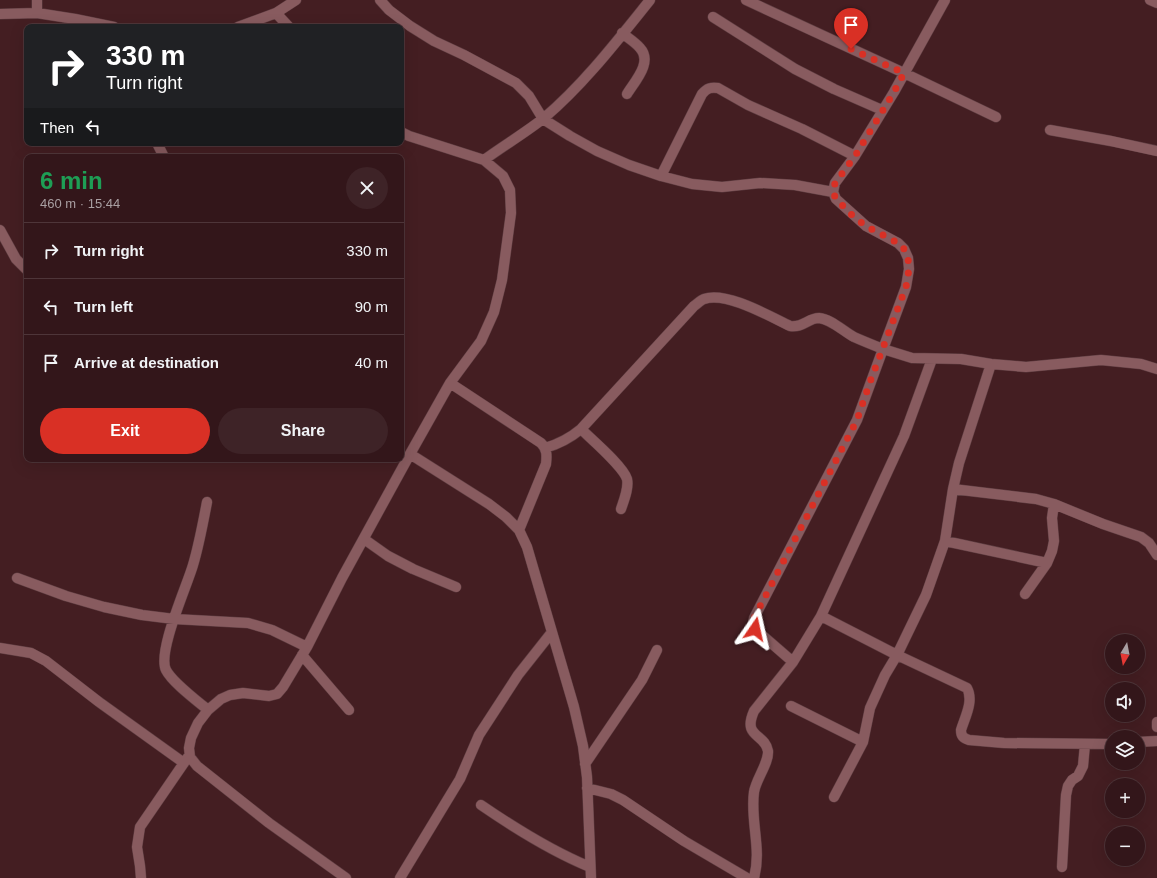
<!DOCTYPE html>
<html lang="en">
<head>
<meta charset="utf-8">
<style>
  :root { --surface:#33161a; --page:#3e2327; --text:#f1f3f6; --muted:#a99fa2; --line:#4e3539; --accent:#d93025 }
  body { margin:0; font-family:Helvetica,sans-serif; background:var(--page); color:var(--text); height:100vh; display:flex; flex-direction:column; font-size:15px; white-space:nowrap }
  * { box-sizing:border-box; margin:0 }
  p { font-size:13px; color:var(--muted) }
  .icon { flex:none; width:22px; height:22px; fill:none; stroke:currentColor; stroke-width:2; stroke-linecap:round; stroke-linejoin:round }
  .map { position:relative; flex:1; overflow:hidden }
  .drawer { position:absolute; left:24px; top:154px; width:380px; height:308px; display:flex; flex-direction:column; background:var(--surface); border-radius:8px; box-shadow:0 4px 16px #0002,0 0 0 1px var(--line) }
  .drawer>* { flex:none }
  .top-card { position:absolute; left:24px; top:24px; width:380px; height:122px; border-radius:8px; box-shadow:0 4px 16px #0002,0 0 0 1px var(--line); background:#202124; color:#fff; overflow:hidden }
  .needle { width:26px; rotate:190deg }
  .fabs { position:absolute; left:1105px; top:634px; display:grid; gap:8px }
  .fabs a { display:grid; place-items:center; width:40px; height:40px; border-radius:50%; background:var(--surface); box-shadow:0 4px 16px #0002,0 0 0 1px var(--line); font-size:20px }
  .pin { position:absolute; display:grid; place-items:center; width:34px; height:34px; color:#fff; margin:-41px -17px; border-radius:50% 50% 50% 0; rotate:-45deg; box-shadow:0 0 4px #0007 }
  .pin .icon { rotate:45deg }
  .me { position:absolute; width:44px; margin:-22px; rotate:11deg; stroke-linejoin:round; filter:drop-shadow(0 0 3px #0008) }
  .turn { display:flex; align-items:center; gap:14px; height:84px; padding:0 16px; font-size:18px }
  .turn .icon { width:52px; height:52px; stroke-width:2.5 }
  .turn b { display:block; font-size:28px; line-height:34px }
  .then { display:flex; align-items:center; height:38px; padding:0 16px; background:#0003; gap:8px; font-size:15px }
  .round { display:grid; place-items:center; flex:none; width:42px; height:42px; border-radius:21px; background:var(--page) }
  .headline { display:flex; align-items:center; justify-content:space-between; height:68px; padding:0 16px }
  h1 { font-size:24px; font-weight:800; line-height:30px; color:#1e9e55 }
  .primary-button { display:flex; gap:8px; margin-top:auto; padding:8px 16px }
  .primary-button a { flex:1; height:46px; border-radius:24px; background:var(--accent); color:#fff; font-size:16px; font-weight:800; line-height:46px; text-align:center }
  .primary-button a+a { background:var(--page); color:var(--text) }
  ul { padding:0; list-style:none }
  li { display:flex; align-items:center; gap:12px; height:56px; padding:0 16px; border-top:1px solid var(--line) }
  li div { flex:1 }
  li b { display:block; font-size:15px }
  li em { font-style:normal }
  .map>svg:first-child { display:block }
</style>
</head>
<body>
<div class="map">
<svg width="1157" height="878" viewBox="0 0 1157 878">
  <rect width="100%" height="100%" fill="#441e22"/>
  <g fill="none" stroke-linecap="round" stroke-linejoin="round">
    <defs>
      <path id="street" d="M37,0V13
        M380,0L389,10L410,26L434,41L464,55L516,83L529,96L543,119L570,136L597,151L629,165L661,176L692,184L722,187L760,183L795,185L833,192
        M746,0L904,73L996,117
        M1150,0L1157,3
        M276,13L289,27
        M0,14L37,13L75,19L114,27
        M713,17L795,69L834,89L882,110
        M238,27L276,13L296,0
        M622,33C628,38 635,42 640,48C653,62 635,81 627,94
        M1050,130L1111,141L1157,151
        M157,143L164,157
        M484,160C503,146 525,133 544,118C584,84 617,41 650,0
        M661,176L702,94C707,88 711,87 718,88L748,105L802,129L855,156
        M0,230L16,259L27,270
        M1157,369L1141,364L1101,360L1026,367L991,364L959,463L953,489L1036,499L1054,504L1103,524L1141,537L1149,543L1157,555
        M450,383L541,443C547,449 547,455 546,464L519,530
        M581,429C591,439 623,466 627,479C629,488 624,500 621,509
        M545,448C559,444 569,439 581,429L694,306C697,304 701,300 704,299C726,291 769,316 790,326C803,328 808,318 819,318C831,319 843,331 854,337C863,341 873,345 883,349L906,287L909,269L908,258L904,249L898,243L866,226L836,199L833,192L835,183L855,156L894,92L945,0
        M410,454L489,504L506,517L519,530L527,547L574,707L583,746L587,777L591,878
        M207,502C203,523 199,545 193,565C187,586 157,652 166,670C172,682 196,700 208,710
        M364,539L388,556L413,569L456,587
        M945,541L1047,563
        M17,578L66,596L104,607L142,615L174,619L248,623L272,630L307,647
        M1025,594L1047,563L1052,551L1054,541L1052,518L1054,504
        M821,616L897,655L967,688C974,701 965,717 961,730C961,736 963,738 969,740L1004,743L1112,744
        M0,648L31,653L46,661L99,702L184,763
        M302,655L349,710
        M793,662L755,629L753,624L754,618L857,420L883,349L912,358L961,359L991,364
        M791,706L863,742
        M1157,722V727
        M1138,742L1157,741
        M585,764L642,680L657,650
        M587,788L611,794L623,800L684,841L747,878
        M834,797L863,742L870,708L885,675L897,655L926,595L945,541L953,489
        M481,805C516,829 551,851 590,867
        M1062,867L1066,795L1068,786L1072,780L1078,776L1083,766L1085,744
        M141,878L140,866L137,847L140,827L188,757
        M346,878L269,823L197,766L190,757L189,748L191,738L198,723L208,710L221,699L230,695L243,693L269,696L277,694L283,687L307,647L342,578L410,454L450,383L481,341L494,312L502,280L511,213L510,190L503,176L484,160L409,136L401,132
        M400,878L460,779L479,735L518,675L552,632
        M754,878C762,849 750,821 754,792C756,779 769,763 768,751C765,733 742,738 754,711L793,662L821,616L904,436L932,359"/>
    </defs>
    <use href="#street" stroke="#5f3e42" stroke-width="11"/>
    <use href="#street" stroke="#885b5f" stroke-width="10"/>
  </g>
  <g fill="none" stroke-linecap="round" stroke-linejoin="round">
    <path stroke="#d93025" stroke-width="7" stroke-dasharray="0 12.6" d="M755,629L753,624L754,618L857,420L870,382L906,287L909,269L908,258L904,249L898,243L866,226L853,216L836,199L833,192L835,183L855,156L894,92L904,73L851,49"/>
  </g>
</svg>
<div class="fabs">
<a><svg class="needle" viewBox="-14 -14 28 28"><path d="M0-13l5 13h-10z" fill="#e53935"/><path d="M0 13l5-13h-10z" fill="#a99fa2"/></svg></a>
<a><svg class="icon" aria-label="sound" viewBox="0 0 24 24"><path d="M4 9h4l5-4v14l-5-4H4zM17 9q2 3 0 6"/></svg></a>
<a><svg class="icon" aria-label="layers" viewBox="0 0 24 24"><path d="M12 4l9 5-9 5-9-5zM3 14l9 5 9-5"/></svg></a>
<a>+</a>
<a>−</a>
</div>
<div class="pin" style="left:851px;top:49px;background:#d93025"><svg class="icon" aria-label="arrive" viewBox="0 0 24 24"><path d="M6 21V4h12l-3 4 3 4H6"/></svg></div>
<svg class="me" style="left:755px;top:629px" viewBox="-20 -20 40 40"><path d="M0-17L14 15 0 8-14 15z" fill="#d93025" stroke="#fff" stroke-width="4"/></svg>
<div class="top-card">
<div class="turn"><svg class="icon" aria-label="right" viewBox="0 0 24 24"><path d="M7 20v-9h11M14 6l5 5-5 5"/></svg><div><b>330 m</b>Turn right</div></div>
<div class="then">Then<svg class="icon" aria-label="left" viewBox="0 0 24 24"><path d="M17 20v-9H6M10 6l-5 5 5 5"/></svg></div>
</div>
<section class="drawer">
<div class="headline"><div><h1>6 min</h1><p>460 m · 15:44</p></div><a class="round"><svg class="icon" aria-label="close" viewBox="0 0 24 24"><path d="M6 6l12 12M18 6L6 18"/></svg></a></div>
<ul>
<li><svg class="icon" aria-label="right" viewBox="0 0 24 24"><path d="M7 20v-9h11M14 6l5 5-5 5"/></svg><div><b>Turn right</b></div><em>330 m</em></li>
<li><svg class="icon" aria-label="left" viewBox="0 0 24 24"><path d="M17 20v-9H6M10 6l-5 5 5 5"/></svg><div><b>Turn left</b></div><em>90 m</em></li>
<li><svg class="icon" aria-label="arrive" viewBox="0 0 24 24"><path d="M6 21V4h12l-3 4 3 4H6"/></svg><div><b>Arrive at destination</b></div><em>40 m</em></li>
</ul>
<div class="primary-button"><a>Exit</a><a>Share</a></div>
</section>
</div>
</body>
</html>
